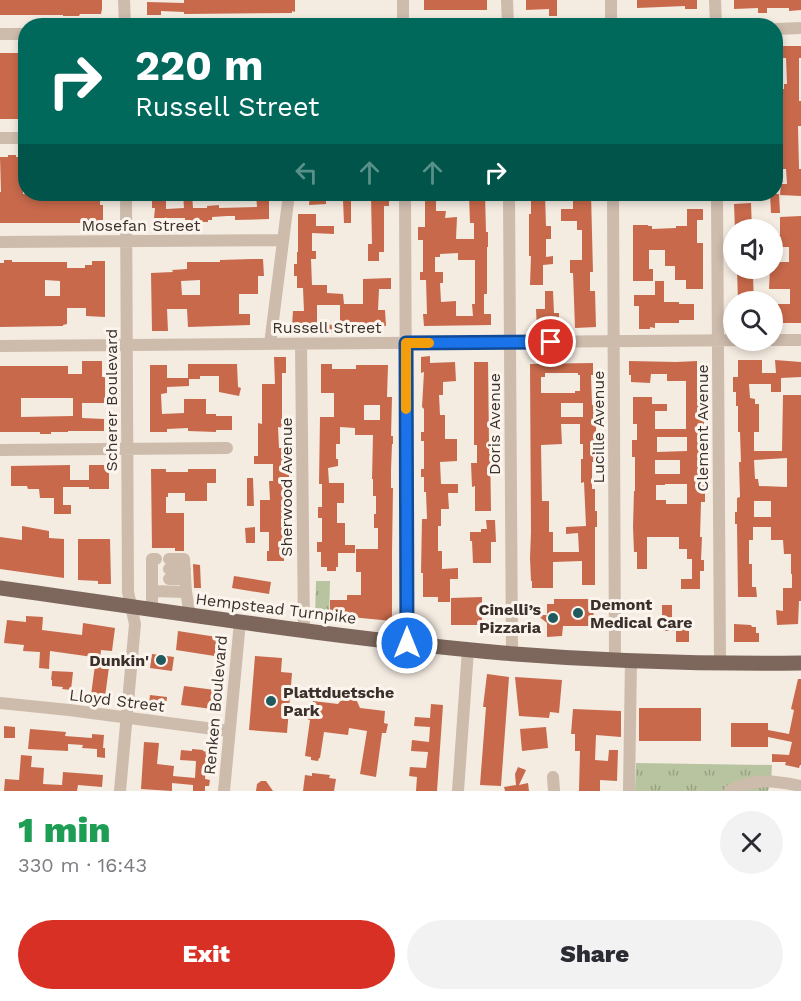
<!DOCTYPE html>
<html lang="en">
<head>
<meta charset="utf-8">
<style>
  :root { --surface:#fff; --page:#f2f2f3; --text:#2b2b33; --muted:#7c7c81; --accent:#d93025 }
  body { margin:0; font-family:"Work Sans",sans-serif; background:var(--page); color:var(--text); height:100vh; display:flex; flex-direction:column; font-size:22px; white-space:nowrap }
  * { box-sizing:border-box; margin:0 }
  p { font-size:20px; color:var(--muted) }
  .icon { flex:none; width:33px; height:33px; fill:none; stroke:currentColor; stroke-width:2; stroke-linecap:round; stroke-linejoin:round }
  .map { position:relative; height:791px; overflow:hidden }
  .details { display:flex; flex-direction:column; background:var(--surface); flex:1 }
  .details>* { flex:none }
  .guide { position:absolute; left:18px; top:18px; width:765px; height:183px; border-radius:24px; box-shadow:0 3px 9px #0003; background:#00695c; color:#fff; overflow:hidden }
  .controls { position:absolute; left:723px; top:219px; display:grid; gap:12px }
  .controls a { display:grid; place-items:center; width:60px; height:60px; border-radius:50%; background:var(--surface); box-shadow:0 3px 9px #0003; font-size:30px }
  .pin { position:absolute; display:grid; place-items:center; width:51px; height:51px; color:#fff; margin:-26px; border:3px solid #fff; border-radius:50%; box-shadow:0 2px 6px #0007 }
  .me { position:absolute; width:66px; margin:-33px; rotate:0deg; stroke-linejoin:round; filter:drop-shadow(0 0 4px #0008) }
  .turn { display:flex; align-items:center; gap:21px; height:126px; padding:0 18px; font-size:27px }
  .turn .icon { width:78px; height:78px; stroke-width:2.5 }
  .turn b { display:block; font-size:42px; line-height:51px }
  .lanes { display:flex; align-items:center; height:57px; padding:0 18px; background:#0003; justify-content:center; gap:30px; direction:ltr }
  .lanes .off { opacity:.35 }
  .round { display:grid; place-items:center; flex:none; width:63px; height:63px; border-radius:32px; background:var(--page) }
  .headline { display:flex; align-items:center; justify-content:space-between; height:102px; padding:0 18px }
  h1 { font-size:36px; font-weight:800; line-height:45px; color:#1e9e55 }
  .primary-button { display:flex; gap:12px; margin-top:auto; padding:12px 18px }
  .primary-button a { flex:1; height:69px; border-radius:36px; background:var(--accent); color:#fff; font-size:24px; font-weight:800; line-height:69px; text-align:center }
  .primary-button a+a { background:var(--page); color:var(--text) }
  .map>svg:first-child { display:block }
</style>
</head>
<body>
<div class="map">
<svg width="801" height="791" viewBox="0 0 801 791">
  <defs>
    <pattern id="grass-tufts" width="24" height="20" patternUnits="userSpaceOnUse" patternTransform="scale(1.5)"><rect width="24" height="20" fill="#b8c4a0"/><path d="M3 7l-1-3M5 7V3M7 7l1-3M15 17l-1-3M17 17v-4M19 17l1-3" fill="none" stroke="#97a083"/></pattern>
  </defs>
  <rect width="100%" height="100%" fill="#f4ebe1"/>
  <path fill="url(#grass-tufts)" d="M316,581H330L329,619L315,618Z
    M636,763L772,765L771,782L768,791H635Z"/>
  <path fill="#c8694b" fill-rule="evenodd" d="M0,0H102V9L101,14H80L79,16H63V15H0Z
    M184,0H295V12L292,11V13L184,14V12L161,11V15H147V2L184,3Z
    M424,0H487V10H424Z
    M526,0H557V16H549V9L526,10Z
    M637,0H697V9H685V6L637,8Z
    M734,0H801V10L789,11V8H767V13H758V8L734,9Z
    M779,46H801V58H799V101H801V126H798L799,169H801V196L780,195L781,184H787L786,169H778V133H780L781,119H782V101L778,102L777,89H784V84H787L786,58H779Z
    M0,53H26V68H22V104H26V119H0Z
    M8,155H16V157H19V158H26V173H23V194H100V205H103V220H100V222L86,223H0V192H1L0,157H8Z
    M183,194H192L193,208H207V206L219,205V208L257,207L256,194H269V219L235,220V216H227L212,217V220H208V222H189V220H185V218H154L155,208H152V200H166V209L184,208Z
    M310,194H326V204L309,205Z
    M425,194H436V211H446L445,218L457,217L456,239H474V223H470L469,194H485L486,232H488V247H487V294H484V314H491V325L424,326L423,314H427L426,280H420V272H423V240H418V227H425ZM458,253V260H475V304H472L473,316H456V301L441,302L440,283H443V272H435V257H440V254Z
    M531,194H545L546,226H551V239H546V257L553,256V264L543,265V285H530L531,256H529V214H531Z
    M573,194H591L593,272H590V291H595L596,327L575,328L573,273H570V260H582V230H577V221H561V209H573Z
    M770,194H779L780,213H771Z
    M371,196H381V199H389V206H384V252H379V261H368V244H372Z
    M343,200H351V223H344Z
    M751,203L752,230H735L734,204Z
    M687,209H703V220H697V243H703V289H686V280H675V266H665V250H649V269H653V281H633V225H648V226H652V229L676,228V226H687Z
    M298,214H316V226H334V234L312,233V251H316V259H311L312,285H327V293L343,294L344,304H363V279L391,278V289H379L378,310H385L386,326L340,327V305H317V324L336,325V333H310V326H292L293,311H304L303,288H297V276H294V264H297V252H298Z
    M801,216V323H775V304H790V289H769L770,268H772V262H789V247H777V235H780V217Z
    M252,259H263L264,276H258V294H239V314H250V325L188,327L187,309H167L168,331H152L151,273L173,272L172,270L187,269V262H220V260ZM200,280V295H182L181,281Z
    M4,260H12V262H67V268H85V265H92V261H105V317L86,316V308H67V324L63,325V326L0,327V263H4ZM45,280L60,281V296H45Z
    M737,268H749V277H753L754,302H738Z
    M655,281H664V302H679V304H694V320H679V323H655V328L650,327V329H639V306H634V295H655Z
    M545,291H553L554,313H559V329L537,330L536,309H545Z
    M430,356V363L455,362L456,381L443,382V395H439L440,415H445V439H457V461L440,462L441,484H458V493H448L449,509H441V526H438V551H442V569L458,568V579H450V602H438V597H423V573H421L422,519H427L426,492H424V477H421V469H424V441H421V432H424V409L422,407L424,372L421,373V357Z
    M274,357H286V373H282V418H285L284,428L278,427L279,448H289V503H282V523H290V532H288V546H284V561H267V551H269V532H260V500H270L269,481H273V464H254V456H258V423L262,424V384H275Z
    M738,360H762V373H776L775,360L801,362V377L781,378V392H771V384H749L750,398L755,399V404H759V432H754V451H782L783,395H801V601H799L798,624L777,625L776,610L783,611V588H792V574H791V554H784L783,540H771V527H753V540H749V564H752V587H756L757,597H738L737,524H735V512H737V498L740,497L739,462H741L740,432H738V406H736V392H733V377H738ZM787,458V487L759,486L758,479H755L754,460ZM754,501H771V517H754Z
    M82,361H102V377H105V403H82V418L104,419V431H68V432H51V434H40V432H0V366H68V374H82ZM21,398H73V416L21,417Z
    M629,361L676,362L697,361V397L698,401H704V434H705V502H701L700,537H702L701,560H704V571H700V589H681V579H692V559H687V549H679V537H647V569H637V552H634L633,527L634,491H635V457H632V440H637V424H633V397H652V404H667V411H655V429H686V381H667V374H651L650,383L631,382V375H629ZM657,437H687V451L657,452ZM655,460H680V474H655ZM665,484H687V504H666V500H656V485H665Z
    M474,362H488L489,444H490L491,511H475V486L472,487L471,463H477V445H474Z
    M593,363V375H591L592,405H593L594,426H596V441H594V462H592V489H595V511H597V527H595V585H582V561L553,562V588H532V581H531L530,558L531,532L530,364ZM545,373H578V375H580V391H575V393H541V377H545ZM561,403H583V417H561ZM561,424H580V444H583V459H581V483L584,482L586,526L566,527V534L578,533L579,552H553V532H549V501H542L541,445L562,444Z
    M188,364H237L238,387L241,388L239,396L219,392V376H200V379H189V386L167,387V393L161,394L162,414L184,413V399H206V414H216V416H232V430H216V432L188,431V428L167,429V432H150V365H167V378H188Z
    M321,364H332V369H356V365H388L387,397H392L391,436H393V444H392L391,470V488H393L392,552V621L330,615V600H347V595H361V572H356V549H378V528H374V514H376V496H373V479H372L373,435H355V428L340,427V444H336V459H338V466L328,468L329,483H344V503H337V523H345V545H355V553H338V567H336V571H327V567H321V552H317V542H322V518H318V507H322V484H319L320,417H334V393H321ZM364,405H380V420H364Z
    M70,465V480H89V465H109V489H89V487H63V505H71V514H54V498H40L39,489H28L27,486H11V466Z
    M151,469H166V472H188V469H216V483H207V501H185V493H168V497H166V513H184V551H175V548H152Z
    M247,478H253L254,506H247Z
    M486,520H495L496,542H491V563H473L472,541H470V532H481V529H487Z
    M22,526L49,531V538L64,539V578L0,569V537L22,540Z
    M255,527V543H246L245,528Z
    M78,539H110L111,584H98V581L78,580Z
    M193,564L200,565L201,588H194Z
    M234,576L271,582L269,594L232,588Z
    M482,597V625H451V598Z
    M554,599H593L594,626H563L562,636L547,637V623L537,615H547V604H554Z
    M662,605H672V619H689V642H676V631H662Z
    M26,616L43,617L42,630L82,635L83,623L115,628L112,651L101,650L100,658L50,651L49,669L39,668L40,652L23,651L24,645L4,643L7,620L26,622Z
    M734,624L751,625L752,627H756V633H759V642H734Z
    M178,631L223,638L221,657L176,650Z
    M152,654L174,657L172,671L150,668Z
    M255,656L282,658L281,672L292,673L287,733L249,730Z
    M95,665L109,667L105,697L91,695Z
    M52,671L73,672L71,690L62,689L63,687L52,686V680H51Z
    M487,674L509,677L501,786L480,785L486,707H483Z
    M515,677L562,680L559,713L550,712L549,718L519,716Z
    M798,679H801V765H800L799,768L785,765L786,762H772V754L789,755L792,742L768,737V747H731V723H768V730L789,734L794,710L791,709Z
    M184,686L215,690L212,709L181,705Z
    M150,695L167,697L166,706L149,704Z
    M348,696L356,699L360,708L385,711L384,723L388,724L386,733H382L376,777L360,774L367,731L349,728L348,735L324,732L320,758H319L318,761L311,760V757L305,756L310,720L307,719L308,709L311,710L313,701L338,704L342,699Z
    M431,704L443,705L437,791H416L417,777L409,776L410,767L426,768L428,752L411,751L412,740L429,742L430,727L414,726L415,717L430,718Z
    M639,708H701V741H639Z
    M573,709L621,711V737L596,735L595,760L608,761L609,750H618L617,781L600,780V791H579L580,751H575V734H571Z
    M4,726L15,727V738H4Z
    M546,727L548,748L522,751L520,729Z
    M30,729L66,732L65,736L92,738V734L104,735L103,748H105V758L97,757V749L82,748L83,745L68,744V751L28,749Z
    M144,742L159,743L157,764L174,766L173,776L195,778L196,761L180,760L181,750L192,751V749L203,750V751L207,752L205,779L210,780L209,786H205V791H193V785L172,783V791L141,789Z
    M21,755L32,756L31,767L44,768L43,784L62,785L63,772L103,775L102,787L78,785L77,791H4L5,779L19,780Z
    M518,767L526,770L519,785L528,783L529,791H505L504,787L516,785L515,774Z
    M312,773L330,775L329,778L336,779L334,791H303L305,775L312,776Z
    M261,781H266L273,791H256L257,784Z"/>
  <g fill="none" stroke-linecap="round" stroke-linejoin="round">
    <path stroke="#cdbbac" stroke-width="12" d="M124,0L125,26
      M403,0V26
      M507,0L508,26
      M611,0V26
      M715,0L716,26
      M776,29L801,28
      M0,34H26
      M0,138H26
      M405,194L407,643
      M509,194L512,653
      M613,194L615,659
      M717,194L720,663
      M0,242L283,240
      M772,340H801
      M270,344L289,194
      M301,344L304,631
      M0,346L761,340
      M0,450L227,448
      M169,559H184L186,592L190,615
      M169,569H185
      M169,579H185
      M153,591L186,592
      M152,610V559H156
      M0,703L69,710L229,731
      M553,777L554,791
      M120,791L135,624L128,592L126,194
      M224,791L240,622
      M458,791L468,650
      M629,791L631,660
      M730,791C754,777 775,781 801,786"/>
    <path stroke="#7d675c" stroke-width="15" d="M0,588C167,611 334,638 503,653C601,661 703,664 801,663"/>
  </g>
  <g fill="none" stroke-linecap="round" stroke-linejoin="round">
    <defs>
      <path id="route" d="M407,643L406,343L551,342"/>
    </defs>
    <use href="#route" stroke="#114b97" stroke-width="15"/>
    <use href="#route" stroke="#1a73e8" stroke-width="10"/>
    <path stroke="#f59e0b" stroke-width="10" d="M406,409V343H429"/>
  </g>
  <g fill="#1f5a5e" stroke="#fbf5ee" stroke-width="2">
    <circle cx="578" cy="613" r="6"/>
    <circle cx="553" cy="618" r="6"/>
    <circle cx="161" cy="660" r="6"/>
    <circle cx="271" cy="701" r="6"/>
  </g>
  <g text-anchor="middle" stroke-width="6" stroke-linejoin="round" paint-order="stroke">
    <g font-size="16" fill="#3b302b" stroke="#fbf5ee">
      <text x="141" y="231">Mosefan Street</text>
      <text x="327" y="333">Russell Street</text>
      <text transform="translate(111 400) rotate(-90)" y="6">Scherer Boulevard</text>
      <text transform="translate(494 424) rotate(-90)" y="6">Doris Avenue</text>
      <text transform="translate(598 427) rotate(-90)" y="6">Lucille Avenue</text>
      <text transform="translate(702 428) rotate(-90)" y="6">Clement Avenue</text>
      <text transform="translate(286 487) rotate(-90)" y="6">Sherwood Avenue</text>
      <text transform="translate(276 608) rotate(7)" y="6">Hempstead Turnpike</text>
      <text transform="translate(117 700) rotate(7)" y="6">Lloyd Street</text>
      <text transform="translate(215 705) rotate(-85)" y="6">Renken Boulevard</text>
    </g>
    <g font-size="16" font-weight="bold" fill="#3b302b" stroke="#fbf5ee" text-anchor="start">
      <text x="590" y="610">Demont<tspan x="590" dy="18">Medical Care</tspan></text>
      <text x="541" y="615" text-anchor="end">Cinelli’s<tspan x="541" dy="18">Pizzaria</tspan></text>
      <text x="149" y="666" text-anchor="end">Dunkin'</text>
      <text x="283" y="698">Plattduetsche<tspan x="283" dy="18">Park</tspan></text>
    </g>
  </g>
</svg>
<div class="controls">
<a><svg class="icon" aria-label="sound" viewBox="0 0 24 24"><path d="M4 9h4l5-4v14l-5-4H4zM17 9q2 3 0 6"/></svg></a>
<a><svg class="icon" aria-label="search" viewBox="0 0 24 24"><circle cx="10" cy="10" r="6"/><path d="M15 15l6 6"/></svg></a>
</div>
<div class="pin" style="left:551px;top:342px;background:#d93025"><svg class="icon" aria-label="arrive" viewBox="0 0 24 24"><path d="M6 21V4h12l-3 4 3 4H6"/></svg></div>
<svg class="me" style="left:407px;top:643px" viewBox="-20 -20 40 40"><circle r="17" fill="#1a73e8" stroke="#fff" stroke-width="3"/><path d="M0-11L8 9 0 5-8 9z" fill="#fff"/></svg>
<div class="guide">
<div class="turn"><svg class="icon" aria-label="right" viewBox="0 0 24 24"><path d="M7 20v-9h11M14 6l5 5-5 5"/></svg><div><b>220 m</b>Russell Street</div></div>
<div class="lanes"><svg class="icon off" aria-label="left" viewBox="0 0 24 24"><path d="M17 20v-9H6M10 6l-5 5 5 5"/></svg><svg class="icon off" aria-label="ahead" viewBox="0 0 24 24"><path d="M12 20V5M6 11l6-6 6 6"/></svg><svg class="icon off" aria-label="ahead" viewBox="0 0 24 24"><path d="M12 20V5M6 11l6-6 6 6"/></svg><svg class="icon" aria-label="right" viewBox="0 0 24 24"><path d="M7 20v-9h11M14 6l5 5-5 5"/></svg></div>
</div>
</div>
<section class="details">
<div class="headline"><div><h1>1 min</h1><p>330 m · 16:43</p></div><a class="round"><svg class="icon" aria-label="close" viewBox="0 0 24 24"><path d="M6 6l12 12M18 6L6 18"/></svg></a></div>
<div class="primary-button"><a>Exit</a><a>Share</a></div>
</section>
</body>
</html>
